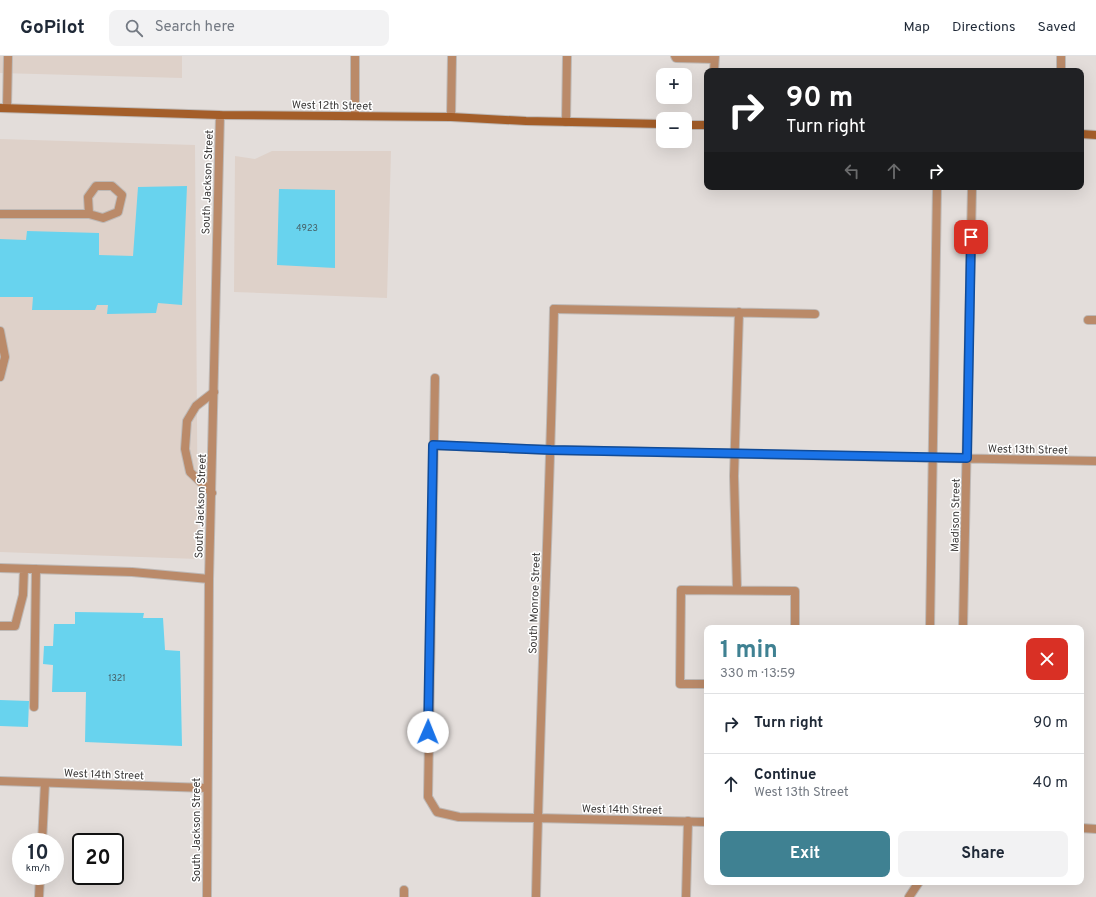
<!DOCTYPE html>
<html lang="en">
<head>
<meta charset="utf-8">
<style>
  :root { --surface:#fff; --page:#f2f2f3; --text:#1f2937; --muted:#747a83; --line:#e0e1e3; --accent:#3f8192 }
  body { margin:0; font-family:Overpass,sans-serif; background:var(--page); color:var(--text); height:100vh; display:flex; flex-direction:column; font-size:15px; white-space:nowrap }
  * { box-sizing:border-box; margin:0 }
  p { font-size:13px; color:var(--muted) }
  .icon { flex:none; width:22px; height:22px; fill:none; stroke:currentColor; stroke-width:2; stroke-linecap:round; stroke-linejoin:round }
  .map { position:relative; flex:1; overflow:hidden }
  .drawer { position:absolute; left:704px; top:569px; width:380px; height:260px; display:flex; flex-direction:column; background:var(--surface); border-radius:8px; box-shadow:0 4px 16px #0002 }
  .drawer>* { flex:none }
  .top-card { position:absolute; left:704px; top:12px; width:380px; height:122px; border-radius:8px; box-shadow:0 4px 16px #0002; background:#202124; color:#fff; overflow:hidden }
  .controls { position:absolute; left:656px; top:12px; display:grid; gap:8px }
  .controls a { display:grid; place-items:center; width:36px; height:36px; border-radius:8px; background:var(--surface); box-shadow:0 4px 16px #0002; font-size:20px }
  .speed { position:absolute; left:12px; top:777px; display:flex; gap:8px; font-size:20px; font-weight:700; text-align:center }
  .speed>* { display:grid; place-content:center; width:52px; height:52px; border-radius:50%; background:var(--surface); box-shadow:0 4px 16px #0002; line-height:1 }
  .speed small { font-size:10px; font-weight:400 }
  .speed .limit { border:2px solid #111; border-radius:6px; background:#fff; color:#111 }
  .pin { position:absolute; display:grid; place-items:center; width:34px; height:34px; color:#fff; margin:-17px; border-radius:8px; box-shadow:0 2px 6px #0006 }
  .me { position:absolute; width:44px; margin:-22px; rotate:1deg; stroke-linejoin:round; filter:drop-shadow(0 0 3px #0008) }
  .turn { display:flex; align-items:center; gap:14px; height:84px; padding:0 16px; font-size:18px }
  .turn .icon { width:52px; height:52px; stroke-width:2.5 }
  .turn b { display:block; font-size:28px; line-height:34px }
  .lanes { display:flex; align-items:center; height:38px; padding:0 16px; background:#0003; justify-content:center; gap:20px; direction:ltr }
  .lanes .off { opacity:.35 }
  .round { display:grid; place-items:center; flex:none; width:42px; height:42px; border-radius:8px; background:var(--page) }
  .summary { display:flex; align-items:center; justify-content:space-between; height:68px; padding:0 16px }
  h1 { font-size:24px; font-weight:700; line-height:30px; color:var(--accent) }
  .primary-button { display:flex; gap:8px; margin-top:auto; padding:8px 16px }
  .primary-button a { flex:1; height:46px; border-radius:8px; background:var(--accent); color:#fff; font-size:16px; font-weight:700; line-height:46px; text-align:center }
  .primary-button a+a { background:var(--page); color:var(--text) }
  ul { padding:0; list-style:none }
  li { display:flex; align-items:center; gap:12px; height:60px; padding:0 16px; border-top:1px solid var(--line) }
  li div { flex:1 }
  li b { display:block; font-size:15px }
  li em { font-style:normal }
  header { display:flex; align-items:center; gap:24px; box-sizing:border-box; height:56px; padding:0 20px; background:var(--surface); border-bottom:1px solid var(--line) }
  header strong { font-size:19px }
  nav { display:flex; gap:22px; margin-inline-start:auto; font-size:14px }
  .search { width:280px; height:36px; background:var(--page); display:flex; align-items:center; gap:10px; box-sizing:border-box; padding:0 14px; border-radius:8px; color:var(--muted); font-size:15px }
  .map>svg:first-child { display:block }
</style>
</head>
<body>
<header>
<strong>GoPilot</strong>
<div class="search"><svg class="icon" aria-label="search" viewBox="0 0 24 24"><circle cx="10" cy="10" r="6"/><path d="M15 15l6 6"/></svg>Search here</div>
<nav><a>Map</a><a>Directions</a><a>Saved</a></nav>
</header>
<div class="map">
<svg width="1096" height="841" viewBox="0 0 1096 841">
  <rect width="100%" height="100%" fill="#e3ddda"/>
  <path fill="#ded1c9" d="M0,0H182V22L0,17Z
    M0,83L195,89L198,503L0,496Z
    M272,95H391L387,242L234,236L235,100L255,103Z"/>
  <path fill="#68d3ee" d="M187,130L182,249L158,247L156,257L107,258L108,249H97L95,254H32L33,241H0V183L26,184L27,175L99,177V199L133,200L138,131Z
    M279,133L335,134V212L277,209Z
    M75,556L144,557L143,562H163L165,594L180,595L182,690L85,686L86,636H52L53,609L43,608L44,590H53L54,568H75Z
    M0,644L29,645L28,671L0,670Z"/>
  <g fill="none" stroke-linecap="round" stroke-linejoin="round">
    <defs>
      <path id="service" d="M675,0L676,2L714,3
        M566,66L567,0
        M0,158H89L103,162L118,156L122,139L112,130H96L88,141L89,158
        M554,253L815,258
        M1088,264H1096
        M0,275L5,301L0,321
        M435,322L428,741L437,756L459,761L536,762
        M433,389L551,394
        M212,437L190,416L185,393L187,365L196,350L214,336
        M0,512L132,516L209,523
        M737,533L734,420L739,256
        M0,570H15L23,539L24,513
        M707,628H680L681,534L795,535V572
        M34,651L36,513
        M42,786L45,727
        M39,841L40,820
        M404,841V834
        M686,841L688,765"/>
      <path id="minor" d="M714,15L715,0
        M1061,15V0
        M7,52L8,0
        M551,394L1096,405
        M930,572L937,131
        M963,572L972,131
        M0,725L207,732
        M536,762L707,766
        M1081,772L1096,773
        M207,841L209,523L220,59
        M536,841C540,645 550,449 554,253
        M909,841L919,826"/>
      <path id="tertiary" d="M355,60V0
        M451,61L452,0"/>
      <path id="secondary" d="M0,52L220,59L451,61L526,65L663,68
        M685,69H707
        M1081,78L1096,79"/>
    </defs>
    <use href="#service" stroke="#beb9b6" stroke-width="10"/>
    <use href="#minor" stroke="#beb9b6" stroke-width="10"/>
    <use href="#tertiary" stroke="#beb9b6" stroke-width="10"/>
    <use href="#secondary" stroke="#beb9b6" stroke-width="10"/>
    <use href="#service" stroke="#ba8a69" stroke-width="8"/>
    <use href="#minor" stroke="#ba8a69" stroke-width="8"/>
    <use href="#tertiary" stroke="#ba8a69" stroke-width="8"/>
    <use href="#secondary" stroke="#a45e29" stroke-width="8"/>
  </g>
  <g fill="none" stroke-linecap="round" stroke-linejoin="round">
    <defs>
      <path id="route" d="M428,676L433,389L551,394L967,402L971,181"/>
    </defs>
    <use href="#route" stroke="#114b97" stroke-width="10"/>
    <use href="#route" stroke="#1a73e8" stroke-width="7"/>
  </g>
  <g text-anchor="middle" stroke-width="3" stroke-linejoin="round" paint-order="stroke">
    <g font-size="9" fill="#466066">
      <text x="307" y="175">4923</text>
      <text x="117" y="625">1321</text>
    </g>
    <g font-size="11" fill="#3b3938" stroke="#fff">
      <text transform="translate(332 49) rotate(1)" y="4">West 12th Street</text>
      <text transform="translate(207 126) rotate(-88)" y="4">South Jackson Street</text>
      <text transform="translate(1028 393) rotate(1)" y="4">West 13th Street</text>
      <text transform="translate(200 450) rotate(-88)" y="4">South Jackson Street</text>
      <text transform="translate(955 459) rotate(-89)" y="4">Madison Street</text>
      <text transform="translate(534 547) rotate(-88)" y="4">South Monroe Street</text>
      <text transform="translate(104 718) rotate(2)" y="4">West 14th Street</text>
      <text transform="translate(622 753) rotate(1)" y="4">West 14th Street</text>
      <text transform="translate(196 774) rotate(-90)" y="4">South Jackson Street</text>
    </g>
  </g>
</svg>
<div class="controls">
<a>+</a>
<a>−</a>
</div>
<div class="speed"><div>10<small>km/h</small></div><div class="limit">20</div></div>
<div class="pin" style="left:971px;top:181px;background:#d93025"><svg class="icon" aria-label="arrive" viewBox="0 0 24 24"><path d="M6 21V4h12l-3 4 3 4H6"/></svg></div>
<svg class="me" style="left:428px;top:676px" viewBox="-20 -20 40 40"><circle r="19" fill="#fff"/><path d="M0-13L10 11 0 6-10 11z" fill="#1a73e8"/></svg>
<div class="top-card">
<div class="turn"><svg class="icon" aria-label="right" viewBox="0 0 24 24"><path d="M7 20v-9h11M14 6l5 5-5 5"/></svg><div><b>90 m</b>Turn right</div></div>
<div class="lanes"><svg class="icon off" aria-label="left" viewBox="0 0 24 24"><path d="M17 20v-9H6M10 6l-5 5 5 5"/></svg><svg class="icon off" aria-label="ahead" viewBox="0 0 24 24"><path d="M12 20V5M6 11l6-6 6 6"/></svg><svg class="icon" aria-label="right" viewBox="0 0 24 24"><path d="M7 20v-9h11M14 6l5 5-5 5"/></svg></div>
</div>
<section class="drawer">
<div class="summary"><div><h1>1 min</h1><p>330 m · 13:59</p></div><a class="round" style="background:#d93025;color:#fff"><svg class="icon" aria-label="close" viewBox="0 0 24 24"><path d="M6 6l12 12M18 6L6 18"/></svg></a></div>
<ul>
<li><svg class="icon" aria-label="right" viewBox="0 0 24 24"><path d="M7 20v-9h11M14 6l5 5-5 5"/></svg><div><b>Turn right</b></div><em>90 m</em></li>
<li><svg class="icon" aria-label="ahead" viewBox="0 0 24 24"><path d="M12 20V5M6 11l6-6 6 6"/></svg><div><b>Continue</b><p>West 13th Street</p></div><em>40 m</em></li>
</ul>
<div class="primary-button"><a>Exit</a><a>Share</a></div>
</section>
</div>
</body>
</html>
